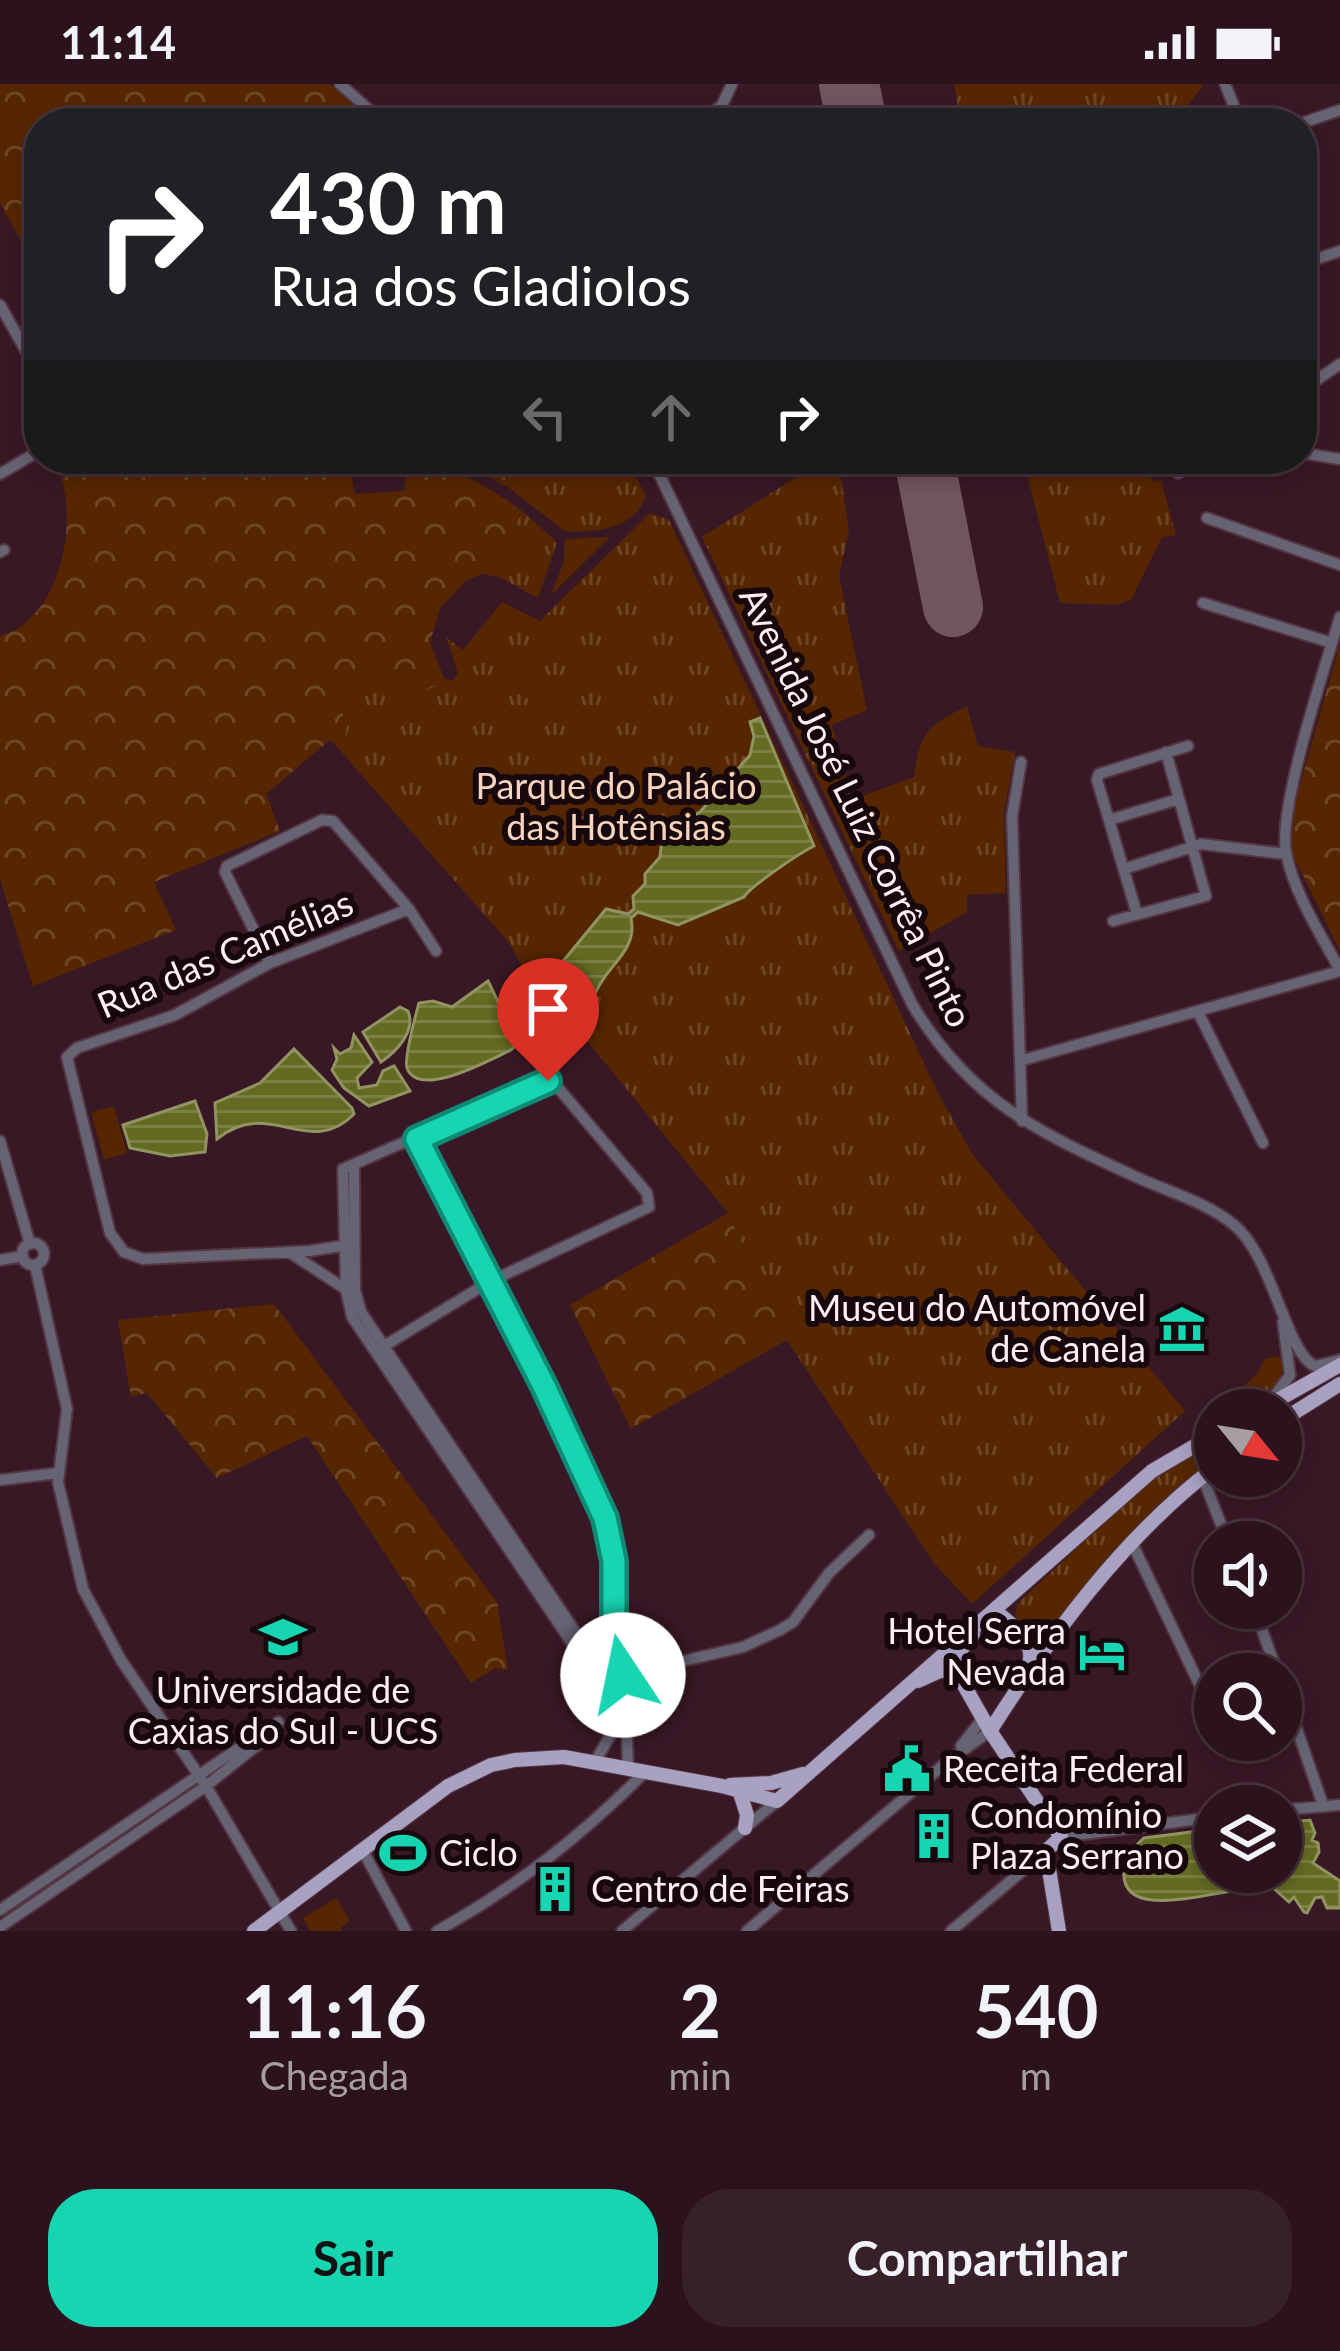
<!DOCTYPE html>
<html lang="pt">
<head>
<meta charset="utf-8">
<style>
  :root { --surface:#2b121c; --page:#372029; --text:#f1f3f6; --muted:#a69ea3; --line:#47323b; --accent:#18d5b2 }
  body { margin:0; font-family:Lato,sans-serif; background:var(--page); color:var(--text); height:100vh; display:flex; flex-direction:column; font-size:45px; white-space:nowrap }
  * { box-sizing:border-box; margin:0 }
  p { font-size:39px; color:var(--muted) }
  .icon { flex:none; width:66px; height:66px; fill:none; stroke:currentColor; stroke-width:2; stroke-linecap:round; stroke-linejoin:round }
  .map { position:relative; height:1847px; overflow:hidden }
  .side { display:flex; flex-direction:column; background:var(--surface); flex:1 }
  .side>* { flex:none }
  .guide { position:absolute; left:24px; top:24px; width:1293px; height:366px; border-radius:48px; box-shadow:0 6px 18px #0003,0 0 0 3px var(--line); background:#202124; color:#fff; overflow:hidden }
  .needle { width:78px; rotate:120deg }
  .controls { position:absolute; left:1194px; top:1305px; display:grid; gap:24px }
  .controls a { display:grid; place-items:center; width:108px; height:108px; border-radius:50%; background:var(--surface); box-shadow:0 6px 18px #0003,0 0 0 3px var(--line); font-size:60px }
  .pin { position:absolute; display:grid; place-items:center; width:102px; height:102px; color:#fff; margin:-123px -51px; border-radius:50% 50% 50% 0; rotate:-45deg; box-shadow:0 0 12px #0007 }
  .pin .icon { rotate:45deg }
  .me { position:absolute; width:132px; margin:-66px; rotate:349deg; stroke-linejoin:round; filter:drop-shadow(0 0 9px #0008) }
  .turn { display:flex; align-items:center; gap:42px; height:252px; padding:0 48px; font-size:54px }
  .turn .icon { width:156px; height:156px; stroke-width:2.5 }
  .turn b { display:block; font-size:84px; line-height:102px }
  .lanes { display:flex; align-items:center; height:114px; padding:0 48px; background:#0003; justify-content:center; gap:60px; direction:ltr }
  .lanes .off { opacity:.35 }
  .eta { display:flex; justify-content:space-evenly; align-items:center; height:204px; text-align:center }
  .eta b { font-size:72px; font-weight:700; line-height:84px }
  .cta { display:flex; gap:24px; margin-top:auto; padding:24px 48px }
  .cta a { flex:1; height:138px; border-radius:48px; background:var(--accent); color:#111; font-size:48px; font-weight:700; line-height:138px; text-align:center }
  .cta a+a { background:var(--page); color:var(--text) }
  .status { display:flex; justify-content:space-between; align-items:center; height:84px; padding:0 60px; background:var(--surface); direction:ltr }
  .status svg { height:33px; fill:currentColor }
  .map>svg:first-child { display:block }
</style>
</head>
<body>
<div class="status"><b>11:14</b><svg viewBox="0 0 49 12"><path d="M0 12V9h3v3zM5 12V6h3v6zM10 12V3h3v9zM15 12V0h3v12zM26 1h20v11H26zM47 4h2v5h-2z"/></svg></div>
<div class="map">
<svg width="1340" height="1847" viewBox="0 0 1340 1847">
  <defs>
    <pattern id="grass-tufts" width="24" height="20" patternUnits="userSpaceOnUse" patternTransform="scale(3)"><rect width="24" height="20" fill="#552600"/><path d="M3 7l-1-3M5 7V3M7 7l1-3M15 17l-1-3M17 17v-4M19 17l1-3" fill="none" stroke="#6e4626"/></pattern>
    <pattern id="forest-crowns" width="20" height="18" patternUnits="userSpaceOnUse" patternTransform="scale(3)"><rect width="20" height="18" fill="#552600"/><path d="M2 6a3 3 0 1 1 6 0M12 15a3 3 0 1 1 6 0" fill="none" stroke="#6e4626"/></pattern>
    <pattern id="water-rules" width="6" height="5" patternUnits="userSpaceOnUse" patternTransform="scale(3)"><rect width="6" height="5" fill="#636b22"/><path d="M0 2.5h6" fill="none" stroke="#7a8043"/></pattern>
  </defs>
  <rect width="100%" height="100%" fill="#391826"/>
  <path fill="url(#grass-tufts)" d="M954,0H1204L1179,33L1181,39H961Z
    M526,375H625L646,411C636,444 599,448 566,448L509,404L530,386Z
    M825,375H838L849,446L839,492L867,626L832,641L852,716L914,693C920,648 926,643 967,622L978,662L1015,668L1004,729L1006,809L967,811V828L899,867L702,453Z
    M1023,375H1144L1152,397L1161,396L1176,451L1162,453L1131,516L1117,521L1060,519Z
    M523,428L557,458L538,514L499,493L483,490Z
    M650,429L669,436L939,1011L973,1071L1185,1327L972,1520L933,1478L787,1256L728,1129L588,958L529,897L511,861L337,663L345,655L340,626L353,621L371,600L395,605L409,623L412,612L440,600L444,594L452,597L458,590L447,554L463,566L502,518L540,537Z
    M610,453L551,511L564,477L565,455Z
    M1275,1272L1282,1275C1287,1310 1246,1326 1217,1326L1257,1290L1264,1276Z
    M1215,1355V1373L1145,1436L1043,1554L1029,1551L1015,1531L1018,1519L1153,1394Z"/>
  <path fill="url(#forest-crowns)" d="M0,0H330L373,39H39V189L0,119Z
    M88,375H351L354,410L404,407L406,388C438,368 497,408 523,428L483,490L467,496L440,524L430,559L444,594L440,600L412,612L407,626L394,621L395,605L371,601L353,621L341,626L347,641L345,655L337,663L330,656L266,710L280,747L154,798L176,846L33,902L0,795V552C58,537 78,444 61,394Z
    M437,375H526L530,386L509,404L466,381Z
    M1340,560V867L1291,767L1288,743Z
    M728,1129L787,1256L631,1345L570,1221Z
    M274,1220L497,1518L508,1586L495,1584L471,1599L307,1352L217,1394L147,1309L131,1313L118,1236Z"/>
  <path fill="#552600" d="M507,578L552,600L542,621L497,600Z
    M114,1022L127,1069L104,1076L91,1028Z
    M336,1814L350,1837L341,1843L343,1847H310L303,1834Z"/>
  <path fill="url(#water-rules)" stroke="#919361" stroke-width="3" d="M760,634L814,762C800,769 749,803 744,813L678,841L638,828L631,834C638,867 607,881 596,908L574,919C559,915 544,907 542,890L560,881L606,825L628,830L634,825L633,812L645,800V790L660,773L663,746L700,728L750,671L754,652L750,638Z
    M488,897L518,959L511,966C491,975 419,1016 407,984C404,973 416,930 419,919L433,917L452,923Z
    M400,923L408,927C416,947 397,967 381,978L363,948Z
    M354,951L372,978L357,994L359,1004L377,1001L383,987L394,982L410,1007L369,1022L344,1004L332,986L337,975L334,964L340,970L351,964Z
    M294,965L352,1024L354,1030C309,1076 269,1012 217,1055L215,1019L260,999Z
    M195,1017L207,1050L205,1068L170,1072L130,1064L123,1041Z
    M1310,1736L1315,1749L1312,1756L1318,1759L1319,1768L1313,1779L1340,1797V1824H1327L1322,1813L1315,1814L1307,1829L1304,1828L1294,1813L1289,1818L1270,1801L1267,1805C1235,1797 1118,1847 1124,1785C1125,1772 1135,1762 1144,1754L1215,1745V1788H1281V1739Z"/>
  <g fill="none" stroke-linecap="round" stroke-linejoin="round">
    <path stroke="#70545f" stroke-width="60" d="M849,0L857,39
      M924,375L953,523"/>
    <defs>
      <path id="minor" d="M340,0L384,39
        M1225,0L1241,39
        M700,39L722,21L732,0
        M1302,39L1340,26
        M1302,180L1340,167
        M0,221L39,290
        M1302,306L1340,280
        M1302,369L1340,375
        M652,375L912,920C971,1019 1042,1050 1143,1096C1173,1109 1209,1120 1234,1141C1272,1171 1287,1271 1315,1282L1340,1276
        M1178,389L1200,375
        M0,390L39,367
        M1207,434L1340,481
        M0,468L4,466
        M1203,519L1332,559
        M1340,533C1325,583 1278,723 1286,768C1293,808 1321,851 1340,886
        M1021,678L1012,733L1022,1037
        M1109,736L1179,715
        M1124,785L1201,760L1286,770
        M1137,830L1097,696L1099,690L1188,662
        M1113,837L1206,812L1166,668
        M270,879L225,788L227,782L322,736L333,737L409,825L436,867
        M1198,928L1263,1059
        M1023,976L1340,887
        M417,1055L544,1302L605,1434L614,1477L613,1572
        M0,1057L30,1160
        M354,1081L355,1206L361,1228L574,1546L599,1577
        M22 1170a11 11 0 1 1 22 0a11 11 0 1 1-22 0Z
        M354,1160L309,1167L143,1175L124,1168L110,1149L67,973L77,964L175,931L270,879L409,825
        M292,1170L347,1206
        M0,1176L23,1172
        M35,1181L67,1325L58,1398L83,1505L121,1576L206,1702L291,1847
        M376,1267L489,1198L649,1123L647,1109L554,999L541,998L343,1085L346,1206L352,1233L578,1568L606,1599L619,1595L624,1585L619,1575L608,1572L599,1577L596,1586
        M1273,1314L1290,1291L1283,1238
        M1202,1392L1228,1458
        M0,1396L58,1389
        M1132,1459L1202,1606
        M1254,1524L1278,1590
        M623,1591L743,1563L780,1546L793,1538L829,1489L869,1451
        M619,1595L626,1623L628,1684
        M1281,1599L1323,1721
        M961,1662L983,1634
        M595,1678L615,1643L611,1600
        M1281,1726L1340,1721
        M1061,1753L1215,1733
        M363,1767L406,1847
        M0,1826L270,1643
        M0,1843L206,1702L275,1647L278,1638
        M437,1847C518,1802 580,1753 645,1688
        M622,1847L777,1717
        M747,1847L947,1678L990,1647
        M951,1847L1046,1767"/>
      <path id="major" d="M1260,1326L1340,1281
        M1281,1337L1340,1300
        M995,1527C1014,1542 1038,1558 1028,1584
        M956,1587L990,1647L1061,1753L1046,1767L1059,1847
        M956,1587L957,1571L973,1550
        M918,1597L940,1587H956
        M990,1647C1051,1551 1124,1452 1215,1383
        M730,1701L771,1699L803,1690
        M740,1709L747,1731L745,1744
        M254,1847L448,1702L491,1681L515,1676L564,1673L722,1702L777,1717L1152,1387L1215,1350"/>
    </defs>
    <use href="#minor" stroke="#543643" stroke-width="14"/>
    <use href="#major" stroke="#543643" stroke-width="16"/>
    <use href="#minor" stroke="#666373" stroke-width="10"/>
    <use href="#major" stroke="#a8a1c2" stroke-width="14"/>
  </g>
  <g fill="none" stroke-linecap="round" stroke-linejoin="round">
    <defs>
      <path id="route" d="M548,997L417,1055L544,1302L605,1434L614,1477V1572L622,1580L623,1591"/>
    </defs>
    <use href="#route" stroke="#108a74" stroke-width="30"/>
    <use href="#route" stroke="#18d5b2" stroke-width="21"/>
  </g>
  <defs>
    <symbol id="museum-bare" viewBox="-9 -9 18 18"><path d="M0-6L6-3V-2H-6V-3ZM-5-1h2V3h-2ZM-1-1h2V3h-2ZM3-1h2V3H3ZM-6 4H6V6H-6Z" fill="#18d5b2" stroke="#17080e" stroke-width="2.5" paint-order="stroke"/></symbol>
    <symbol id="university-bare" viewBox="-9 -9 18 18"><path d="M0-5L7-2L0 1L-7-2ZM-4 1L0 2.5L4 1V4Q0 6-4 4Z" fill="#18d5b2" stroke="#17080e" stroke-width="2.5" paint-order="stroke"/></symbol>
    <symbol id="hotel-bare" viewBox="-9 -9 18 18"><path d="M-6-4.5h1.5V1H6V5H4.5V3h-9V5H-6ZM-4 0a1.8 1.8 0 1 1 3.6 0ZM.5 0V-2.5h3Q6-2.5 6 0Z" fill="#18d5b2" stroke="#17080e" stroke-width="2.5" paint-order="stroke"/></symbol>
    <symbol id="civic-bare" viewBox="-9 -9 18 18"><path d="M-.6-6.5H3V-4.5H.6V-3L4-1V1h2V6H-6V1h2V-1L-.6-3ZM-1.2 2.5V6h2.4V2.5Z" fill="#18d5b2" stroke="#17080e" stroke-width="2.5" paint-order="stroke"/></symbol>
    <symbol id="building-bare" viewBox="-9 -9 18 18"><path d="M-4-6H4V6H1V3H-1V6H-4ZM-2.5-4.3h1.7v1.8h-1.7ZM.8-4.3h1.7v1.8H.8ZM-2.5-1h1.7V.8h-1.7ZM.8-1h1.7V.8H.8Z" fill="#18d5b2" stroke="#17080e" stroke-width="2.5" paint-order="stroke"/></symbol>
    <symbol id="stadium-bare" viewBox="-9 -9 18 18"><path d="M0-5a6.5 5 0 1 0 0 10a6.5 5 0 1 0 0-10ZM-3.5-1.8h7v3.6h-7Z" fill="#18d5b2" stroke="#17080e" stroke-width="2.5" paint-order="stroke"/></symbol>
  </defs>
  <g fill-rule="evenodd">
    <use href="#museum-bare" x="1149" y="1212" width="66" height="66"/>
    <use href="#university-bare" x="250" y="1520" width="66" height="66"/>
    <use href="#hotel-bare" x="1069" y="1535" width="66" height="66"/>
    <use href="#civic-bare" x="874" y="1652" width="66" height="66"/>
    <use href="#building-bare" x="901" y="1719" width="66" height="66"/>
    <use href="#stadium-bare" x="370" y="1736" width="66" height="66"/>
    <use href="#building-bare" x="522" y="1772" width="66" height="66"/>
  </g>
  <g text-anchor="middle" stroke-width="12" stroke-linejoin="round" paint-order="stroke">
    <g font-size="36" fill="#f7d4bd" stroke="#17080e">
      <text x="616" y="715">Parque do Palácio<tspan x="616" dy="41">das Hotênsias</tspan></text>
    </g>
    <g font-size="36" fill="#fdeff4" stroke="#17080e">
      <text transform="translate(856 723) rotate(64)" y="13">Avenida José Luiz Corrêa Pinto</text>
      <text transform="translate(225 870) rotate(-23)" y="13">Rua das Camélias</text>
    </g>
    <g font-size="36" fill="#fdeff4" stroke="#17080e" text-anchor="start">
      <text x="1146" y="1237" text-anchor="end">Museu do Automóvel<tspan x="1146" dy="41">de Canela</tspan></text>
      <text x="1066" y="1560" text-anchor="end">Hotel Serra<tspan x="1066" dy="41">Nevada</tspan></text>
      <text x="283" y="1619" text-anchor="middle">Universidade de<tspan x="283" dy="41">Caxias do Sul - UCS</tspan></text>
      <text x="943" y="1698">Receita Federal</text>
      <text x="970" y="1744">Condomínio<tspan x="970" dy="41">Plaza Serrano</tspan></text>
      <text x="439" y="1782">Ciclo</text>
      <text x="591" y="1818">Centro de Feiras</text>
    </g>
  </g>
</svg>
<div class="controls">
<a><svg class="needle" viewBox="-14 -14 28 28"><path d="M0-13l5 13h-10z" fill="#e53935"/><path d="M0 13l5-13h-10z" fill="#a69ea3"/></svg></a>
<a><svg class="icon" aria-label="sound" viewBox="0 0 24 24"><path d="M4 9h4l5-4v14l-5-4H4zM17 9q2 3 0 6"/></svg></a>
<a><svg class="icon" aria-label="search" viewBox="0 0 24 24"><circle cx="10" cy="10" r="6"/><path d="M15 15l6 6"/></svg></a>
<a><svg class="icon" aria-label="layers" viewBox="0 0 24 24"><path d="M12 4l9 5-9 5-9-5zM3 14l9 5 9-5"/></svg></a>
</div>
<div class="pin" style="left:548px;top:997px;background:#d93025"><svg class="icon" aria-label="arrive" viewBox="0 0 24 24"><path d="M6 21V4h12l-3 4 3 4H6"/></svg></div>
<svg class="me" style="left:623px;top:1591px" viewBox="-20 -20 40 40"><circle r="19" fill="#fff"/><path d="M0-13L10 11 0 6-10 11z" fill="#18d5b2"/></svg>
<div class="guide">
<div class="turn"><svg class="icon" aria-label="right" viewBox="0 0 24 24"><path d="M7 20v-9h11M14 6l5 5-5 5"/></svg><div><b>430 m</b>Rua dos Gladiolos</div></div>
<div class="lanes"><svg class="icon off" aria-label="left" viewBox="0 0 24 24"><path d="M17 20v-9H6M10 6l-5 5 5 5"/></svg><svg class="icon off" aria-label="ahead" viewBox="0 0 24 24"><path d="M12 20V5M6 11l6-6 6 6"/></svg><svg class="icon" aria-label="right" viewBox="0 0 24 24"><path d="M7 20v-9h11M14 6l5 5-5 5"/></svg></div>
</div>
</div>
<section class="side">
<div class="eta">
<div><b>11:16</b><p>Chegada</p></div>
<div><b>2</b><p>min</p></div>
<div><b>540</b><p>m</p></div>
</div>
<div class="cta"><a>Sair</a><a>Compartilhar</a></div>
</section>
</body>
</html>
